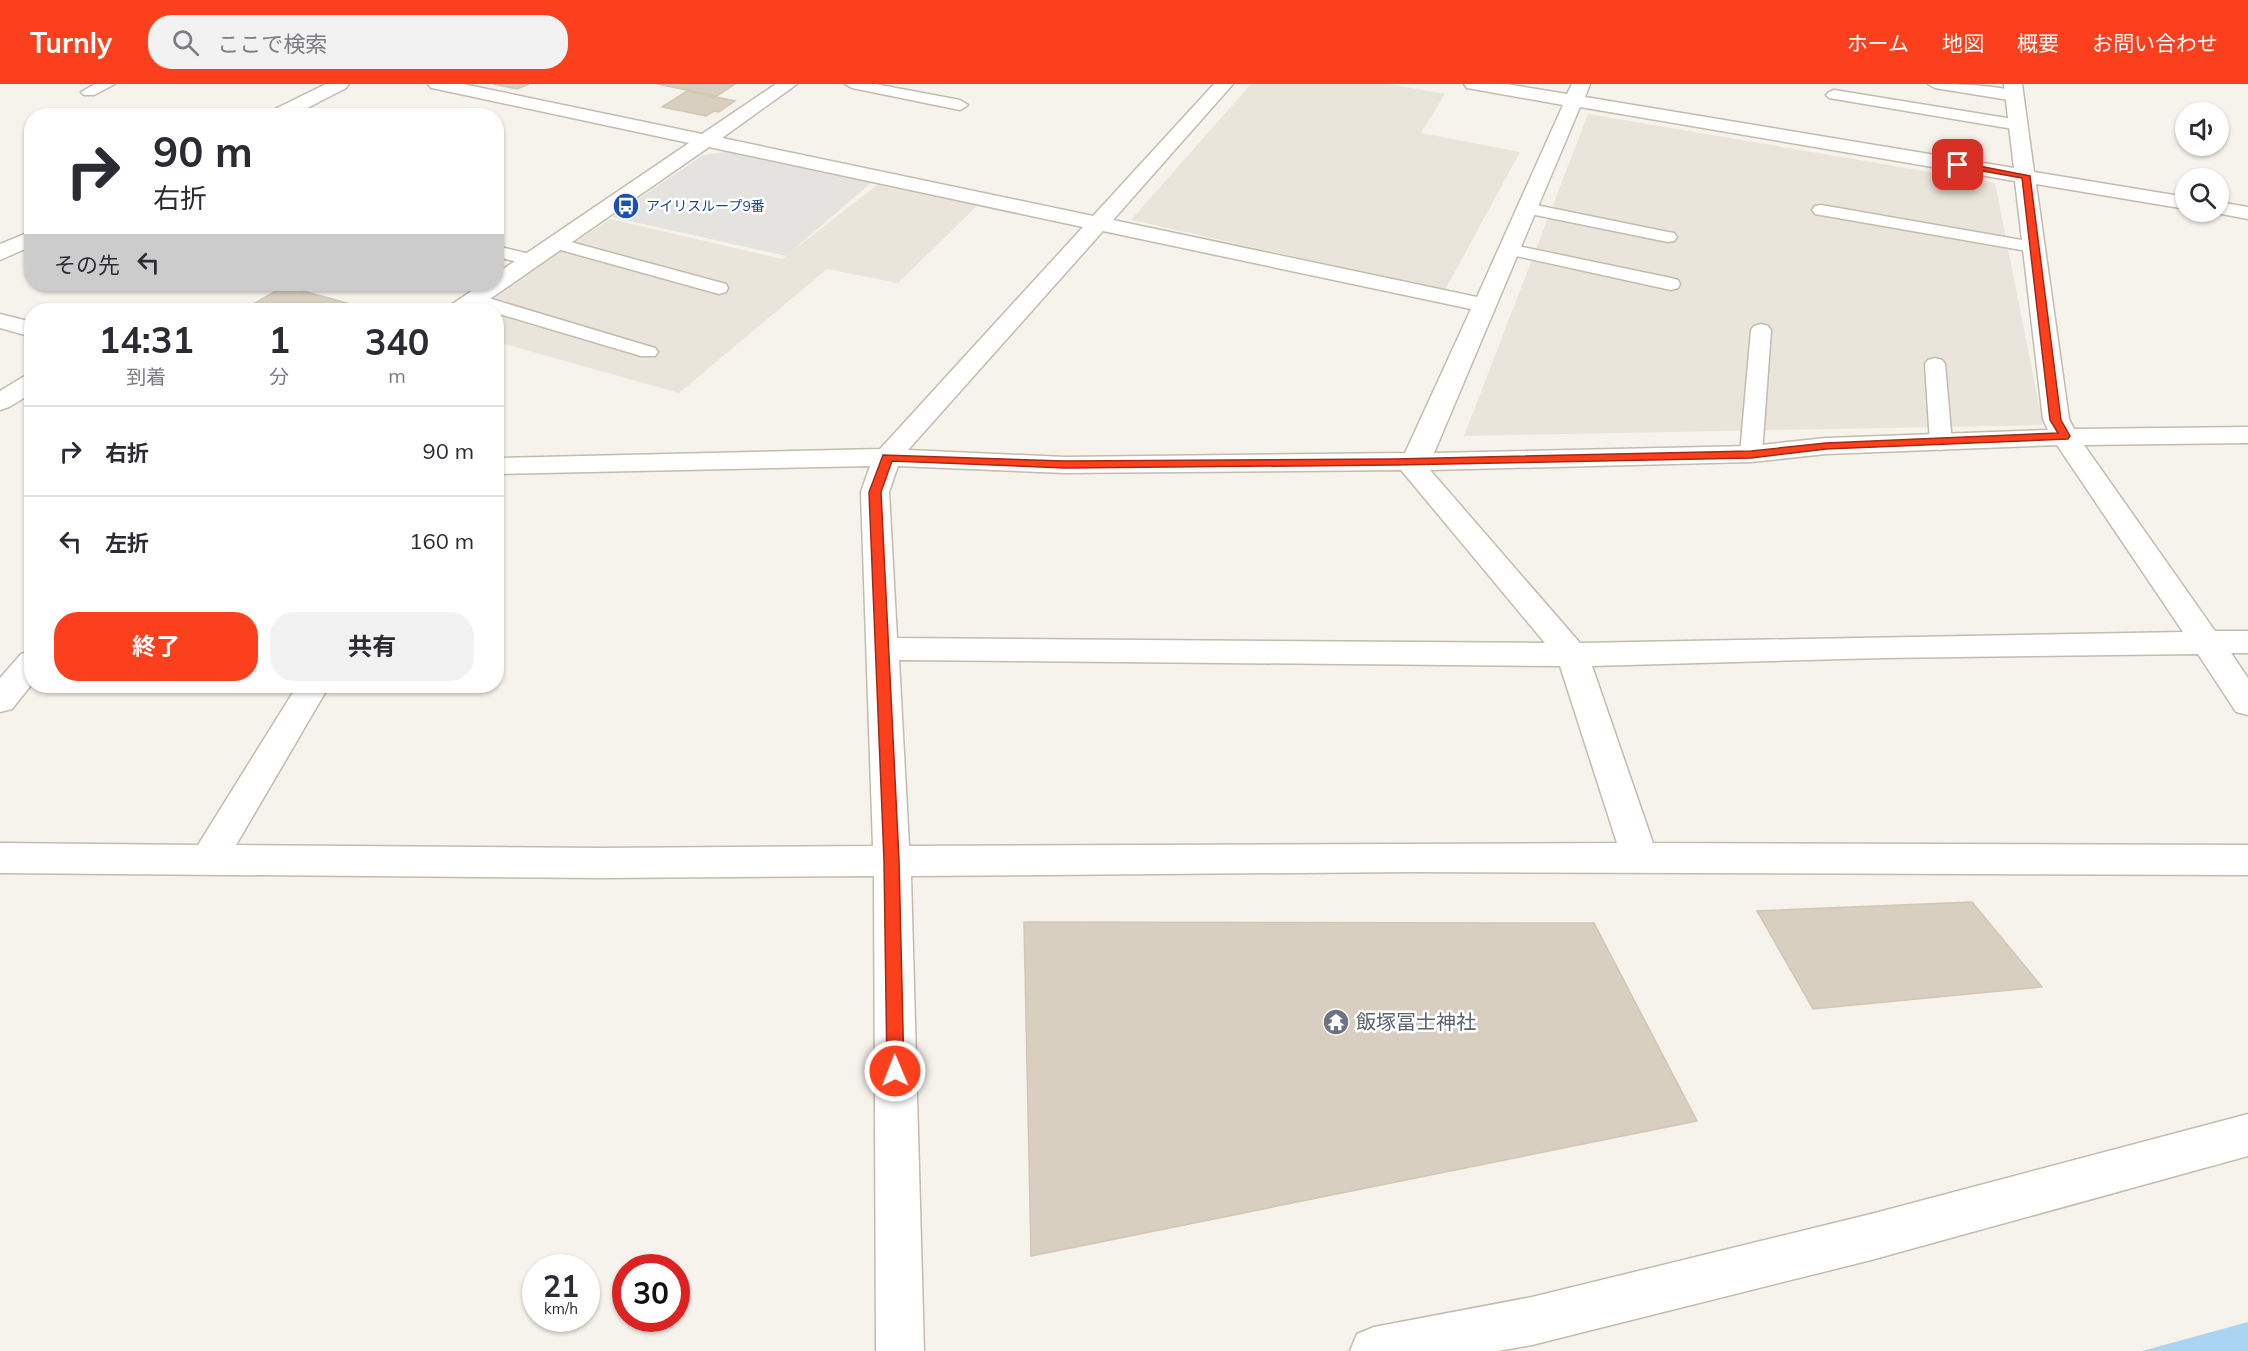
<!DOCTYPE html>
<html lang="ja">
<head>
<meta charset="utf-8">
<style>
  :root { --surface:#fff; --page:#f2f2f3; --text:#2b2b33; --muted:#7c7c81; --line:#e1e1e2; --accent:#fc3f1d }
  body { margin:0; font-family:Mulish,"Noto Sans JP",sans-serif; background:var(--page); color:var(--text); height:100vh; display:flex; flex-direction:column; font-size:22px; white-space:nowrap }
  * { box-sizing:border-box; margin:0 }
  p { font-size:20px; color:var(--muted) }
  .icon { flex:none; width:33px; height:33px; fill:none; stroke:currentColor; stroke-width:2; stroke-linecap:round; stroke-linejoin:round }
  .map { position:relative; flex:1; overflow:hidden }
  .drawer { position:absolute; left:24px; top:219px; width:480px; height:390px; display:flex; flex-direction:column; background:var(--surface); border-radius:24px; box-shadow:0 2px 4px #0004 }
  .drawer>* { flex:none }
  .banner { position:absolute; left:24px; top:24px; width:480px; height:183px; border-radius:24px; box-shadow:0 2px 4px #0004; background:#fff; color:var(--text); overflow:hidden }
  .fabs { position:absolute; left:2175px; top:18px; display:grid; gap:12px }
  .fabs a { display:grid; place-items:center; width:54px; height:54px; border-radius:50%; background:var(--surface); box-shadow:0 2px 4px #0004; font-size:30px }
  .speed { position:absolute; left:522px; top:1170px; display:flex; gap:12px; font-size:30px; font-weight:700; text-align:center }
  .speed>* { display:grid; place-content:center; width:78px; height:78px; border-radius:50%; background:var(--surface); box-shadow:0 2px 4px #0004; line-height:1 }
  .speed small { font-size:15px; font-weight:400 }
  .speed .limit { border:9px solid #d22; background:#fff; color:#111 }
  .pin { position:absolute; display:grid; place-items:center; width:51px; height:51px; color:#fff; margin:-26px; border-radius:12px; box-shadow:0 3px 9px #0006 }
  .me { position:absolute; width:66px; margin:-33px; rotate:359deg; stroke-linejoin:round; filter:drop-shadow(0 0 4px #0008) }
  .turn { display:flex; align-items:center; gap:21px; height:126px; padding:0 30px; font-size:27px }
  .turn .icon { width:78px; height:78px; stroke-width:2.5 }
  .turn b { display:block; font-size:42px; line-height:51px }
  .then { display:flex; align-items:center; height:57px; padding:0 30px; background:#0003; gap:12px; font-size:22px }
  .eta { display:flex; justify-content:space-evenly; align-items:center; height:102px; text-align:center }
  .eta b { font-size:36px; font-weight:700; line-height:42px }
  .button { display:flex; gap:12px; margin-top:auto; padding:12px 30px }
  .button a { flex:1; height:69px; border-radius:24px; background:var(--accent); color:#fff; font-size:24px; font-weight:700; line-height:69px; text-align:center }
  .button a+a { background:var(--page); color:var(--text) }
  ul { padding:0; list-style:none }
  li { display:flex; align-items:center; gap:18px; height:90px; padding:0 30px; border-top:2px solid var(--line) }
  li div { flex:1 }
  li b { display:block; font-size:22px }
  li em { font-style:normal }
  header { display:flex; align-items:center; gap:36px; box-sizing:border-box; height:84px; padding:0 30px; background:var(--accent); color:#fff }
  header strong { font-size:28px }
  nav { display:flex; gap:33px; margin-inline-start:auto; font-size:21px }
  .search { width:420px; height:54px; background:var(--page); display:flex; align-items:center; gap:15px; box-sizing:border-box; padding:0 21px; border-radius:24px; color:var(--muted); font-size:22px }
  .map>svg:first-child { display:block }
</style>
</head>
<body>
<header>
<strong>Turnly</strong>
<div class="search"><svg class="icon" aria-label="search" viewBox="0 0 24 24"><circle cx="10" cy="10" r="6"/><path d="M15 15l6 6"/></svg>ここで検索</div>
<nav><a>ホーム</a><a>地図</a><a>概要</a><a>お問い合わせ</a></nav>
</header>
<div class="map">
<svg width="2248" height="1267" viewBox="0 0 2248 1267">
  <rect width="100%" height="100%" fill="#f6f3ec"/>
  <path fill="#eae5da" d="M1251,0H1389L1445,10L1421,49L1520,68L1445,206L1131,136Z
    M1588,30L1995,99L2043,341L1464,352Z
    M877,101L977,122L898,199L827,185L679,309L497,258L496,226H472L610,135L782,175Z"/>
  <path fill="#e5e3e0" d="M726,68L871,99L786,172L612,133L703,71Z"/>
  <path fill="#a9d4f2" d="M2248,1238V1267H2142Z"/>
  <path fill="#d8cfc1" stroke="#d3c7b4" stroke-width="1.5" d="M493,0H529L517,5Z
    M657,0H735L717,12Z
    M687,7L735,17L719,28L714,27L706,32L662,23Z
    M284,202L373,226H243Z
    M1972,818L2042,903L1813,925L1757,827Z
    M1024,838L1594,839L1697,1037L1031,1172Z"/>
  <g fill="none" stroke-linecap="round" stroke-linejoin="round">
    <defs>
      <path id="service" d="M95,0H115L94,11H84L81,8Z
        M845,0H875L960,16L968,21L960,26L852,4Z
        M1928,0C1945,0 2012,0 2023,12L2015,17L1935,4Z
        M1834,6L2019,36L2027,41L2019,46L1829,14L1826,11L1829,8Z
        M1526,119L1668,148L1674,149L1677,153L1674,157L1668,158L1520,128L1517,124L1520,120Z
        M1821,121L2033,158L2039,159L2042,163L2039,167L2033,168L1815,130L1812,126L1815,122Z
        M556,154L726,200L728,204L726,208L719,210L550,163L547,159L550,155Z
        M1508,160L1671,194L1678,196L1680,200L1678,204L1671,206L1502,169L1499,165L1502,161Z
        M496,162L538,172L541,176L538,180L532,181L496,173Z
        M475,210L655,264L658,268L655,272H641L496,229V226L468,220L465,216L468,212Z
        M1761,240L1768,242L1771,246L1762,370L1759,375L1751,377L1743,375L1740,370L1751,246L1754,242Z
        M1935,274L1942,276L1945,280L1952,359L1949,364L1941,366L1933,364L1930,359L1925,280L1928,276Z"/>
      <path id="minor" d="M326,0H349L346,4L292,32H267L269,28Z
        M428,0H463L702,50L776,0H797L722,54L1093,132L1214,0H1233L1113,136L1477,213L1563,21L1473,5L1467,4L1464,0H1506L1567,10L1572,0H1590L1585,13L2014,84L2004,0H2022L2034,88L2186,113V125L2036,100L2069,335L2074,345L2248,343V359L2084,361L2215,547H2248V569H2231L2248,594V631L2236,628L2198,570L1882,574L1592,582L1653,759L2248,761V791L1413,788L911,792L924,1267H876L874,792L601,794L0,789V759L198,761L297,602H329L236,761L601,764L873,762L861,408L870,382L496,390V374L880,365L1083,143L709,63L474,226H448L451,221L482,200H496V190L689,59L437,5L431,4ZM1580,23L2015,97L2043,335L2048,346L1826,354L1751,362L1434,369ZM1103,147L1471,225L1405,369L1065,373L908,366ZM2057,361L2183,548L1580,559L1430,386L1751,378L1826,370ZM898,382L1065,389L1401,386L1545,559L897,554L889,408ZM899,576L1560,582L1617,759L909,762Z
        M2218,118L2248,123V135L2211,128H2218Z
        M32,147V162L0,176V160Z
        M0,230L32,238V253L0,244Z
        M32,291V309L9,323L0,326V307L23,293Z
        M32,567V600L12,625L0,628V594L21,570Z"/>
      <path id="tertiary" d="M2248,1030V1072L1871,1176L1532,1261L1498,1267H1350L1357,1250L1374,1243L1532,1213L1871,1130Z"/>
    </defs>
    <use href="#service" stroke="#c2bbae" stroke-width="3"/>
    <use href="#minor" stroke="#c2bbae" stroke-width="3"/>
    <use href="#tertiary" stroke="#c2bbae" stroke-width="3"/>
    <use href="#service" fill="#fff" fill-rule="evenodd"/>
    <use href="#minor" fill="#fff" fill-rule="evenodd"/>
    <use href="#tertiary" fill="#fff" fill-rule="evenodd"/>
  </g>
  <path fill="#fc3f1d" stroke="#a42913" stroke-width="1.5" d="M1958,78L2030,92L2061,336L2070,352L2068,355L1826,365L1751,374L1395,381L1065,384L892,377L881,408L899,776L904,987L901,992L895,995L889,992L887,987L884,776L869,408L883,371L1065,377L1395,375L1751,367L1826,359L2058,349L2050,336L2022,94L1955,82V79Z"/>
  <defs>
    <symbol id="bus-disc" viewBox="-11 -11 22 22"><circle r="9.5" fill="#1a4fb4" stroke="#fff"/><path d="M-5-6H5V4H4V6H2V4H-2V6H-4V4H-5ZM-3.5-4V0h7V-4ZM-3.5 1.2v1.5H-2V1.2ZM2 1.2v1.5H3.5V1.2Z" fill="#fff"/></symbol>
    <symbol id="temple-disc" viewBox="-11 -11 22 22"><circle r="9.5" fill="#6b7280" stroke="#fff"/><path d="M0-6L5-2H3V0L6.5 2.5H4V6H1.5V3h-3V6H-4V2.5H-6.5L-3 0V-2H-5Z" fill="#fff"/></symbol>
  </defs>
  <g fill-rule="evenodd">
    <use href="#bus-disc" x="611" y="107" width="30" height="30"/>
    <use href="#temple-disc" x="1321" y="923" width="30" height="30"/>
  </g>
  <g text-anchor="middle" stroke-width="5" stroke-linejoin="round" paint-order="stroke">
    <g font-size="14" fill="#164399" stroke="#fff" text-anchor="start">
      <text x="646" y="127">アイリスループ9番</text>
    </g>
    <g font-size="20" fill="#5b616d" stroke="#fff" text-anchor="start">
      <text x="1356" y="945">飯塚冨士神社</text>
    </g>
  </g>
</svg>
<div class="fabs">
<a><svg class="icon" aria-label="sound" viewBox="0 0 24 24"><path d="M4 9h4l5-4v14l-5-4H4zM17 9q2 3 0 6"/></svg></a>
<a><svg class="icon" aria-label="search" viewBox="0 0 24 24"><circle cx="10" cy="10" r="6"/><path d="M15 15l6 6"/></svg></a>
</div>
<div class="speed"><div>21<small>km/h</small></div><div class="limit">30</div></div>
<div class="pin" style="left:1958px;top:81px;background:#d93025"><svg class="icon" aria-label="arrive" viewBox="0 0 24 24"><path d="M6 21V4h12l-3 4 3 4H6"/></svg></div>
<svg class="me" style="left:895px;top:987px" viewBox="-20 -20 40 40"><circle r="17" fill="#fc3f1d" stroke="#fff" stroke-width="3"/><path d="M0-11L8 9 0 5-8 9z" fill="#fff"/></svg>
<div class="banner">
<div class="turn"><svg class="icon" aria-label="right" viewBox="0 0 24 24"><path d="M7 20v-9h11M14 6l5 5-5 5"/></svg><div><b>90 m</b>右折</div></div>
<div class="then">その先<svg class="icon" aria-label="left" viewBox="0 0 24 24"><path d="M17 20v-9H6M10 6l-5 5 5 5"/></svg></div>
</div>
<section class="drawer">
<div class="eta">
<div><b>14:31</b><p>到着</p></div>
<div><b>1</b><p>分</p></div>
<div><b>340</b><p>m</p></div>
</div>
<ul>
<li><svg class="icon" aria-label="right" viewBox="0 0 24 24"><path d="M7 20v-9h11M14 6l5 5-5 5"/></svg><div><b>右折</b></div><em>90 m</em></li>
<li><svg class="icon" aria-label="left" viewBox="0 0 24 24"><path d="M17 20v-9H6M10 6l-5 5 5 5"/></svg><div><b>左折</b></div><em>160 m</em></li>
</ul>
<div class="button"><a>終了</a><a>共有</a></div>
</section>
</div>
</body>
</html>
